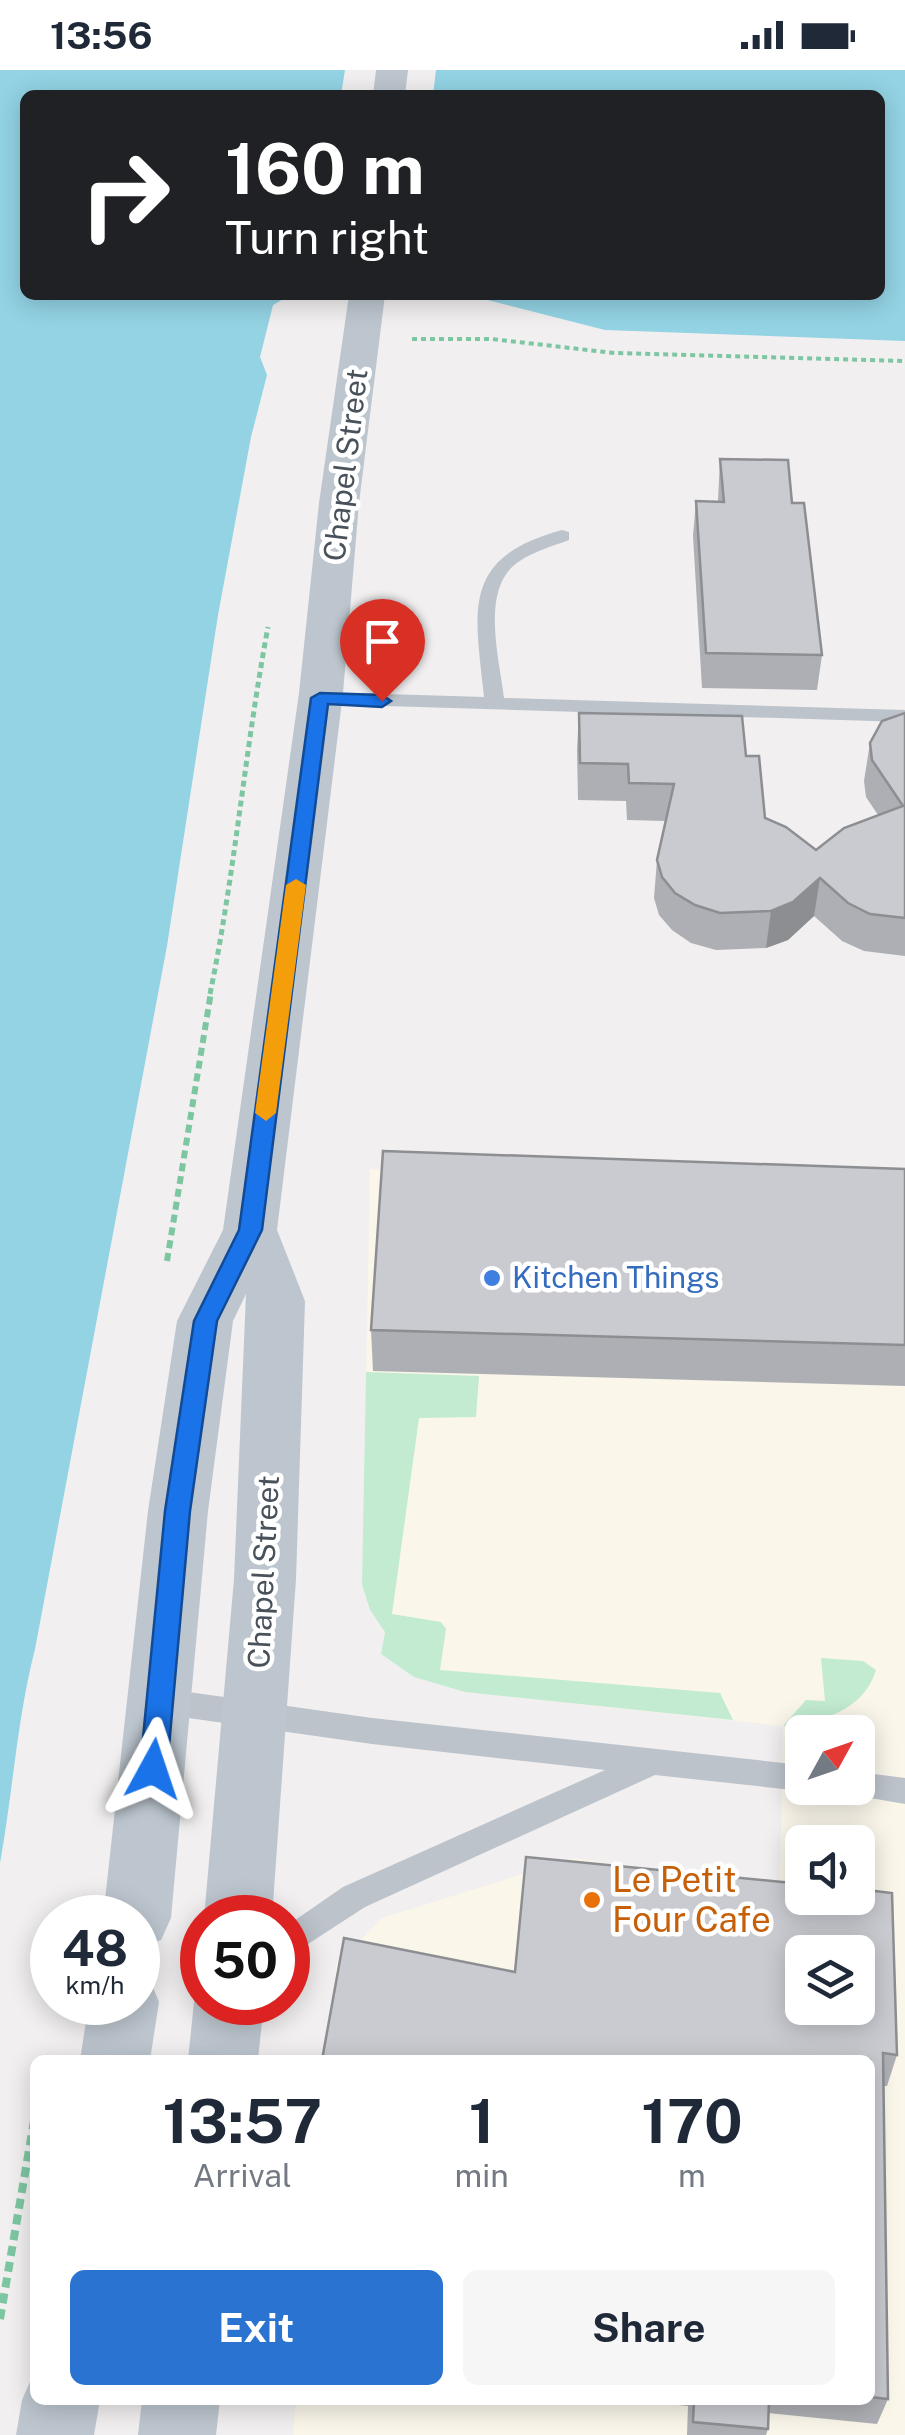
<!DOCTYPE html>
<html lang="en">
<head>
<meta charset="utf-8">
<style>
  :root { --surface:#fff; --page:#f6f6f7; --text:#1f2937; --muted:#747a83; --accent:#2a73d1 }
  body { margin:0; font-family:"Public Sans",sans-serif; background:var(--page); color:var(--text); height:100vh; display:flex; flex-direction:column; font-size:38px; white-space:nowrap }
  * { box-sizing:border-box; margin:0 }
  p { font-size:32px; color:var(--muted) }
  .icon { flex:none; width:55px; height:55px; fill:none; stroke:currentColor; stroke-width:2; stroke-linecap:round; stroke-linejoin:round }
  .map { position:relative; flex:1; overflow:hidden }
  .details { position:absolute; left:30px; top:1985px; width:845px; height:350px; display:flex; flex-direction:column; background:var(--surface); border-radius:15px; box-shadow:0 5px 25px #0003 }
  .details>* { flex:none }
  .banner { position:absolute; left:20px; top:20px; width:865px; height:210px; border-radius:15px; box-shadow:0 5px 25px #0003; background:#202124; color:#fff; overflow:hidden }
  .needle { width:65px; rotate:50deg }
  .tools { position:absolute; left:785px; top:1645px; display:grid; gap:20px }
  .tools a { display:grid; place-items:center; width:90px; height:90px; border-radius:15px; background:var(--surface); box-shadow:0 5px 25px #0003; font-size:50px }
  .speed { position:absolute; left:30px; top:1825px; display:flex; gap:20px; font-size:50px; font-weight:700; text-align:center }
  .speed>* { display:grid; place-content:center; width:130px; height:130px; border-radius:50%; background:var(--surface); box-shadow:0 5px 25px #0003; line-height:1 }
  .speed small { font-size:25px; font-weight:400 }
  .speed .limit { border:15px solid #d22; background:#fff; color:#111 }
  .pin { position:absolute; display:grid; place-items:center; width:85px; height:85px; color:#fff; margin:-102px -42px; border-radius:50% 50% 50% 0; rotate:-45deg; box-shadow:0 0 10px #0007 }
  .pin .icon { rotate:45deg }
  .me { position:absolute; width:110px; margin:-55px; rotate:5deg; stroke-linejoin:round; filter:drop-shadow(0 0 8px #0008) }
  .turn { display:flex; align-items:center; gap:35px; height:210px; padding:0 40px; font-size:45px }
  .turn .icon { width:130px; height:130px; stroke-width:2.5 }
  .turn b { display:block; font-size:70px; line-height:85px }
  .eta { display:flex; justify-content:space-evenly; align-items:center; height:170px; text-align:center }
  .eta b { font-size:60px; font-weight:700; line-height:70px }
  .action { display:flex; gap:20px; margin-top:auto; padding:20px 40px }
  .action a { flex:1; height:115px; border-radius:15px; background:var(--accent); color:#fff; font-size:40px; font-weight:700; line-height:115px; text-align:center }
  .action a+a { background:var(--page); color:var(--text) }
  .status { display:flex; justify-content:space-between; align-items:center; height:70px; padding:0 50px; background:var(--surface); direction:ltr }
  .status svg { height:28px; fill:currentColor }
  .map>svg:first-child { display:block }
</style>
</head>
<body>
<div class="status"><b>13:56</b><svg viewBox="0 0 49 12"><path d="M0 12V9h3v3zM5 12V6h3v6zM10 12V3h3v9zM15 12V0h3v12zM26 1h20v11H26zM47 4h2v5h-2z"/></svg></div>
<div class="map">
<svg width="905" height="2365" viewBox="0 0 905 2365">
  <rect width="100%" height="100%" fill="#f1efef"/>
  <path fill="#faf6ea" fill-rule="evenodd" d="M370,1099L905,1118V2365H293L296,2330H870V1990H328L336,1895L382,1848L574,1788L705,1808L780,1810L783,1656L465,1622L414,1607L381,1584L385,1562L370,1540L362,1515ZM802,1662H858V1718H802ZM802,1772H858V1828H802ZM802,1882H858V1938H802Z"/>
  <path fill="#c2ebd2" d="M366,1302L479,1306L476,1347L419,1348L392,1544L441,1552L446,1559L440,1600L720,1623L733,1650L465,1622L414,1607L381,1584L385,1562L370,1540L362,1515Z
    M821,1588L863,1591L876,1600C863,1642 822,1651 783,1656L806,1630L825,1631Z"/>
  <path fill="#93d3e4" d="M0,0H905V271L605,260L468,225H880V25H25V225H290L273,235L260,287L267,305L251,367L218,545L167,876L35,1579C17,1649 13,1721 0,1793Z"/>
  <path fill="#f1efef" d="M345,0H436L433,25H341Z"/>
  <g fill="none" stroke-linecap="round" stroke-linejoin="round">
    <path stroke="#7dc6a2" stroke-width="4" stroke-dasharray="5 4" stroke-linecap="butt" d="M412,269H492L614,283L905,291"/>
    <path stroke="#7dc6a2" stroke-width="5" stroke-dasharray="6 4" stroke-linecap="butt" d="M210,924C235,803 245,679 268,557"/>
    <path stroke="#7dc6a2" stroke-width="6" stroke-dasharray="8 5" stroke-linecap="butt" d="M167,1191L211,922"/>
    <path stroke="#7dc6a2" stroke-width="8" stroke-dasharray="10 6" stroke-linecap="butt" d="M0,2249L35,2045"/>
    <path fill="#bcc3cb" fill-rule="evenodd" d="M562,460L569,462V470C548,478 520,485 507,503C484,534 500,593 504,628L905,640V652L320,634L310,628L320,622L484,627C475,540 460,488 562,460Z
      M160,1618L372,1648L802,1695V1718H812L802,1721L655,1705L365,1837L288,1887V1855L343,1817L605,1700L372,1674L160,1644L150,1640L146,1631L150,1622Z
      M858,1702L905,1708V1734L847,1724L844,1718H858Z"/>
    <path fill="#bdc6cf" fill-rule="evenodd" d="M376,0H408L405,25H373Z
      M349,225H385L359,433L343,623L277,1160L305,1231L296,1509L272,1848H204L234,1509L246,1224L233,1251L208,1441L171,1848L161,1870L138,1879V1848H103L148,1441L177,1251L223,1160L299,623L319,433Z
      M138,1904L149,1908L159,1932L150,1990H80L89,1932H138Z
      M202,1913V1932H264L258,1990H188L194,1932Z
      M34,2303L35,2330H100L94,2365H16L22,2330Z
      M142,2330H220L216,2365H138Z"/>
  </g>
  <path fill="#adafb4" d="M720,389L792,433L822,585L817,620L702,618L693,466L696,431H718Z
    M579,643L746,686L765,748L816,780L878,745L866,727L864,711L870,673L905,643V886L864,881L842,871L814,846L788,870L766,878L716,880L691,873L672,860L659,845L654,828L657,790L666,751L627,750L626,731L578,730L577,680Z
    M905,1099V1316L373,1301L371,1260Z
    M515,1902L897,1985L887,2016H883L888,2329L877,2354L768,2343V2359L766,2365H687L688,2336L631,2330H870V1990Z"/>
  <path fill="#8d8e92" d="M820,808L814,846L788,870L766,878L771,841Z"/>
  <path fill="#c9cbd1" stroke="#8d8e92" stroke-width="2.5" fill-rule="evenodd" d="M720,389L788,390L792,433H804L822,585L706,583L696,431L724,432Z
    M579,643L742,646L746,686H759L765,748L786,757L816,780L844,758L903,736L872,690L870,673L882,651L905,643V848L870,844L848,833L820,808L793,832L771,841L720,843L695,835L675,823L662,807L657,790L674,714L629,713L628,694L580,693Z
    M383,1081L905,1099V1275L371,1260Z
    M526,1787L802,1814V1828H858V1819L892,1823L897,1985L883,1983L888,2329L870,2327V1990H322L344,1868L515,1902ZM802,1882H858V1938H802Z
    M694,2330H769L768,2359L693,2352Z"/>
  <path fill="#1a73e8" stroke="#114b97" stroke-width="2.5" d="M320,623L382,625L391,631L382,637L328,634L262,1160L217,1251L190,1441L167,1699L163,1707L153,1711L144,1707L140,1699L165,1441L194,1251L239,1160L311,628Z"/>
  <path fill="#f59e0b" d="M296,809L306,815L276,1043L266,1051L255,1043L286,815Z"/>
  <circle fill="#3f7fe0" stroke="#fff" stroke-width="4" cx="492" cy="1208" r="10"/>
  <circle fill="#e8710a" stroke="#fff" stroke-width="4" cx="592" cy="1830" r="10"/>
  <g text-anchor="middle" stroke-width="9" stroke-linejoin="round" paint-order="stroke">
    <g font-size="30" fill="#49525b" stroke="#fff">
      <text transform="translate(346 395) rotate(-83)" y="10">Chapel Street</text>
      <text transform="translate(264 1502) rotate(-87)" y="10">Chapel Street</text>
    </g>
    <g font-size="30" fill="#366cbe" stroke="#fff" text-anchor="start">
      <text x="512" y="1218">Kitchen Things</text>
    </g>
    <g font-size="35" fill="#c56008" stroke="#fff" text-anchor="start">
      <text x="612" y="1822">Le Petit<tspan x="612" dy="40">Four Cafe</tspan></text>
    </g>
  </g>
</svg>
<div class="tools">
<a><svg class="needle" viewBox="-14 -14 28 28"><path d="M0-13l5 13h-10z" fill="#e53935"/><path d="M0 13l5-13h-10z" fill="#747a83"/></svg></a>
<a><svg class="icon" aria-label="sound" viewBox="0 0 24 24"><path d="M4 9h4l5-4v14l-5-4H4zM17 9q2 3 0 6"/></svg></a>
<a><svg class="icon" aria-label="layers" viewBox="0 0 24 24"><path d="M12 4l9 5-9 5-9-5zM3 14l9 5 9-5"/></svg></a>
</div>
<div class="speed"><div>48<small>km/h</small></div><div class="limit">50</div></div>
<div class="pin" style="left:382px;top:631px;background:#d93025"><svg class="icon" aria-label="arrive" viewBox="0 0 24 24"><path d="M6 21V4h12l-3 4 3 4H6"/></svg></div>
<svg class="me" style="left:153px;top:1699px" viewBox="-20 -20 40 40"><path d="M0-17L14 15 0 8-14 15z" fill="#1a73e8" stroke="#fff" stroke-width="4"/></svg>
<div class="banner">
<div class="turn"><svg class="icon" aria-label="right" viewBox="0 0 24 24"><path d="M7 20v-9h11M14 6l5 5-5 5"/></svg><div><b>160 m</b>Turn right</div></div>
</div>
<section class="details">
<div class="eta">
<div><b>13:57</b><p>Arrival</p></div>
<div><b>1</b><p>min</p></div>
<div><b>170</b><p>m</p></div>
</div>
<div class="action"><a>Exit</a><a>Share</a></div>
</section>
</div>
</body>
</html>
